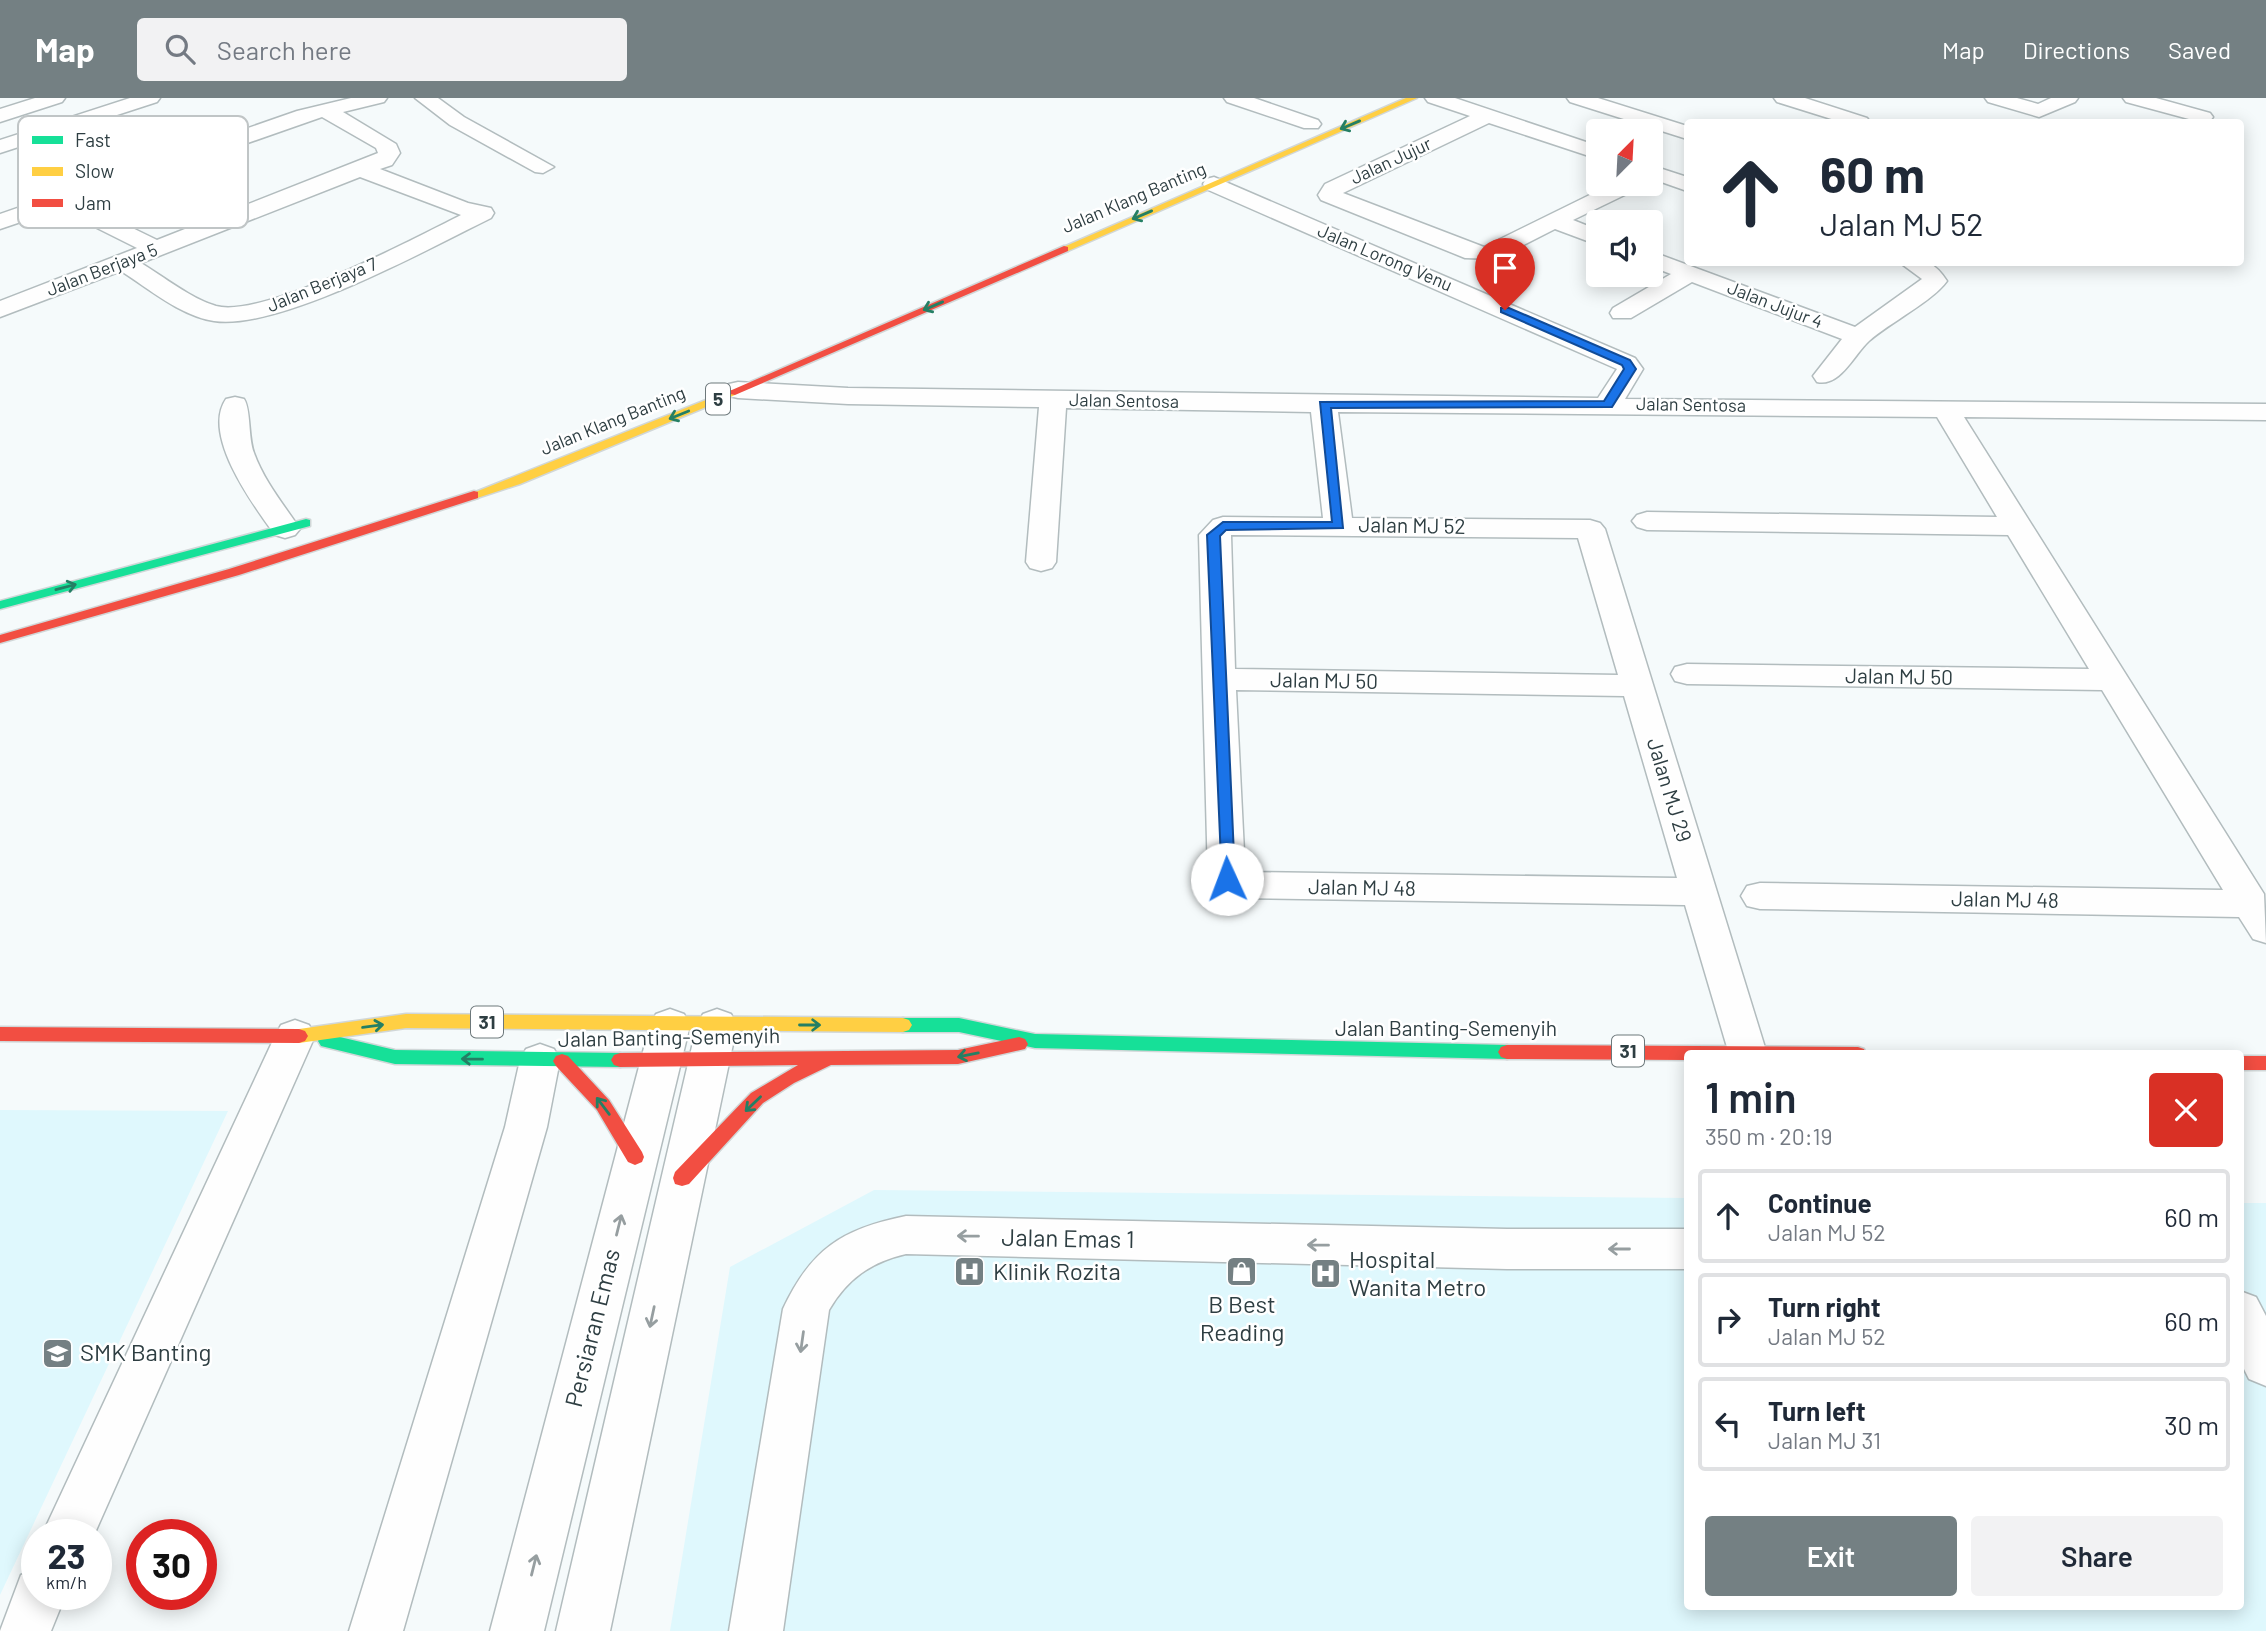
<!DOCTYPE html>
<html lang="en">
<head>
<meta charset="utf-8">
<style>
  :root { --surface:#fff; --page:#f2f2f3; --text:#1f2937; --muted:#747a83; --line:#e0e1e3; --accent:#748083 }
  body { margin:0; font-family:Barlow,sans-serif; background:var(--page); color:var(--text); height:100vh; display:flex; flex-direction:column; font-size:26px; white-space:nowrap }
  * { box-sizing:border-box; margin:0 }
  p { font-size:23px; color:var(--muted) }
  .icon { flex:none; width:38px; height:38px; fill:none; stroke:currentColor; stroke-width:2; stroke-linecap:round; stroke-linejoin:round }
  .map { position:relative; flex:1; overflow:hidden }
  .sheet { position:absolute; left:1684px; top:952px; width:560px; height:560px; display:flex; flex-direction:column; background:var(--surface); border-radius:7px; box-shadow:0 4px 18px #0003 }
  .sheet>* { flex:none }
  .banner { position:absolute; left:1684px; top:21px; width:560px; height:147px; border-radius:7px; box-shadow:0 4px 18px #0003; background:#fff; color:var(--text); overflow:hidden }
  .needle { width:46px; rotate:24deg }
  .tools { position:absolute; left:1586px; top:21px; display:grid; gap:14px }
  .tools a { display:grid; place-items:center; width:77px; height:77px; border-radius:7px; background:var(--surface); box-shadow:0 4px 18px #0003; font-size:35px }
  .speed { position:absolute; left:21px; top:1421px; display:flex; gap:14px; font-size:35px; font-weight:700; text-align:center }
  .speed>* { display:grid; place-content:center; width:91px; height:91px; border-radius:50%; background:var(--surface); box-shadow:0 4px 18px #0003; line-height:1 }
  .speed small { font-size:18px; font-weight:400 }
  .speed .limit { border:10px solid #d22; background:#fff; color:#111 }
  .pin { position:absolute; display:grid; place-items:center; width:60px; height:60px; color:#fff; margin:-72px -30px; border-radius:50% 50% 50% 0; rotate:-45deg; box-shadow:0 0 7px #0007 }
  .pin .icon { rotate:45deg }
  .me { position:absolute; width:77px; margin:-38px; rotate:358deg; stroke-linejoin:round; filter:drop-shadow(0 0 5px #0008) }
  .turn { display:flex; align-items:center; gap:24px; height:147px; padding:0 21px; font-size:32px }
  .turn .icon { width:91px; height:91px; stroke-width:2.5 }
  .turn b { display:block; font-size:49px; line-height:60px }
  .round { display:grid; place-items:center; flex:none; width:74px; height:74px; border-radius:7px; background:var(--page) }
  .head { display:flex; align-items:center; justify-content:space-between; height:119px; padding:0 21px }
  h1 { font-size:42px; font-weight:600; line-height:52px }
  .action { display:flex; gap:14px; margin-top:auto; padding:14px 21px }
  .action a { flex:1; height:80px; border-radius:7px; background:var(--accent); color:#fff; font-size:28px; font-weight:600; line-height:80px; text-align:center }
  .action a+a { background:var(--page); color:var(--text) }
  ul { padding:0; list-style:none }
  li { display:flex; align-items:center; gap:21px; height:94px; margin:0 14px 10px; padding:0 7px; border:4px solid var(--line); border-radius:7px }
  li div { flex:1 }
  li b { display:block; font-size:26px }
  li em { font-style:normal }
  header { display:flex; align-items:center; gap:42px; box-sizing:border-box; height:98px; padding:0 35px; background:var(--accent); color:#fff }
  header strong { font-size:33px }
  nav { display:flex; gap:38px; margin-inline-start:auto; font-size:24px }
  .search { width:490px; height:63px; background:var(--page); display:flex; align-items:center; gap:18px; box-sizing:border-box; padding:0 24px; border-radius:7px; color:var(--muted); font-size:26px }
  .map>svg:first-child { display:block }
</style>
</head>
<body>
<header>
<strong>Map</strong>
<div class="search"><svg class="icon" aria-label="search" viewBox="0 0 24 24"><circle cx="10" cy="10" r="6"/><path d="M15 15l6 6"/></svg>Search here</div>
<nav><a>Map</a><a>Directions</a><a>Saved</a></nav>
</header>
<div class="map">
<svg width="2266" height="1533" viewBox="0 0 2266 1533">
  <rect width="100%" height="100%" fill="#f5fafb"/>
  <path fill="#dff8fd" d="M0,1012L228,1013L0,1497Z
    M874,1092L1687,1100V1508H2240V1105H2266V1533H670L730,1169Z"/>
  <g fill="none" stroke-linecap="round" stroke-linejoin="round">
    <defs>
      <path id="street" d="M35,0H65L62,4L0,24V11Z
        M130,0H160L157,4L0,55V42Z
        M351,0H387L384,4L343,14L396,46L400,55L392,67L380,71L468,105L491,110L494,115L491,120C430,150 279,233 214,223C181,218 149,191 121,173L0,219V203L137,150L59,111L0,131V116L297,13ZM322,19L376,50L378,55L157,142L79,104ZM360,79L461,117C415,140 263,221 216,208C190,200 164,179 141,165Z
        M415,0H438L464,19L554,69L543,75L535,74L450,27Z
        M1224,0H1254L1318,22L1321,26L1318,30H1304L1227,4Z
        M1425,0H1455L1598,48V61L1489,25L1343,95L1484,149L1612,86H1640L1637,91L1573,122L1598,132V147L1555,131L1496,161L1465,160L1321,102L1318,97L1325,86L1470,18L1428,4Z
        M1567,0H1598L1687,28V41L1570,4Z
        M1774,0H1805L1867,20L1870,24H1841L1777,4Z
        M1985,0H2017L2038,6L2051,0H2078L2075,4L2039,19L1988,4Z
        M2123,0H2156L2210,15L2213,19L2210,23L2200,24L2126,4Z
        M1650,67L1687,79V93L1650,80Z
        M1214,79L1635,260L1643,271L1625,301L2266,306V322L1964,319L2264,796L2266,845L2253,841L2239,819L1760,811L1747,808L1741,798L1747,788L1760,785L2223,792L2102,592L1687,586L1675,583L1671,576L1675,569L1687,566L2089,571L2008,437L1647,432L1637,429L1632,423L1637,417L1647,414L1997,419L1937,319L1338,314L1352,420L1590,422L1600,425L1605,431L1767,956H1729L1685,807L1234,800L1221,796L1208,781L1199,437L1213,422L1223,419L1323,420L1311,314L1066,310L1056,464L1052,470L1041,473L1030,470L1026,464L1039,309L848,306L738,300L729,298L725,292L729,286L738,284L848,290L1598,300L1617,271L1206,91L1203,86L1206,81ZM1231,437L1578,440L1618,577L1235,571ZM1236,592L1624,598L1677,780L1245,774Z
        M1650,153L1855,229L1922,181L1899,164C1924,164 1932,160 1947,183C1933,203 1889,225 1869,243C1853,258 1840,289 1817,284L1813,278L1842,241L1692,184L1631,220H1613L1610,215L1613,210L1671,176L1650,168Z
        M235,299L244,301C251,311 248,340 254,355C264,383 284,407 300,431L295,437L285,440L275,437C254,408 201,337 226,301Z
        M670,911L684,916L690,927L544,1533H490L650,927L656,916Z
        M717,911L731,916L737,927L610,1533H556L697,927L703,916Z
        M295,922L309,927L315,938L94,1437H42L275,938L281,927Z
        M540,946L554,951L560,962L547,1029L403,1533H349L505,1029L520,962L526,951Z
        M906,1118L1507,1131H1687V1171H1507L906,1156C871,1164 847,1181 829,1212L783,1533H729L783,1211C811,1151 842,1131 906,1118Z
        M2240,1193L2256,1199L2266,1218V1288L2249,1281L2240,1263Z
        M37,1471V1496H66L51,1533H0L21,1477Z"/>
      <path id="fast" d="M306,421L310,422V428L0,511V503Z
        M903,920H959L1035,936L1507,947L1513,949L1516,954L1513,959L1507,961L1035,950L959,934H903L897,932L894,927L897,922Z
        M327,936L395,952L620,955L626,957L629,962L626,967L620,969L395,966L321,948L318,943L321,938Z"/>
      <path id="slow" d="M1406,0H1417L1068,153L1059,151Z
        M731,292L735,293V297L520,386L474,401L468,397Z
        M406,916L903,920L909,922L912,927L909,932L903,934L406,930L299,945L293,943L290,938L293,933L299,931Z"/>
      <path id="jam" d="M1064,148L1068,149V153L735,297L725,295Z
        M474,393L478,394V400L239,477L0,545V537L229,471Z
        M0,929L299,931L305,933L308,938L305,943L299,945L0,943Z
        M1019,939L1025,941L1028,946L1025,951L958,966L831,967L794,985L763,1005L689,1086L682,1088L675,1086L673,1080L675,1074L751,995L798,967L620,969L614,967L611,962L614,957L620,955L958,952Z
        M1507,947L1858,949L1864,951L1866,956H1687V962L1507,961L1501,959L1498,954L1501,949Z
        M562,956L568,958L609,1002L642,1054L644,1059L642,1064L635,1067L628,1064L597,1012L556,968L553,963L556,958Z
        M2240,958H2266V972H2240Z"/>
    </defs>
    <use href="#street" stroke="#b2bcbe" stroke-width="3"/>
    <use href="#fast" stroke="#d1d7d8" stroke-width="3"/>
    <use href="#slow" stroke="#d1d7d8" stroke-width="3"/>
    <use href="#jam" stroke="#d1d7d8" stroke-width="3"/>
    <use href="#street" fill="#fefefe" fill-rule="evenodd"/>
    <use href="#fast" fill="#16e098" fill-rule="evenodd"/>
    <use href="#slow" fill="#ffcf43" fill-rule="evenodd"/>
    <use href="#jam" fill="#f24e42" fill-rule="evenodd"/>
  </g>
  <defs><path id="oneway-shaft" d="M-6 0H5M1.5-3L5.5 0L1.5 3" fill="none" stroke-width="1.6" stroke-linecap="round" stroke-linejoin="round" transform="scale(1.75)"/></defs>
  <g stroke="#247f64">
    <use href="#oneway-shaft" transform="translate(1350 27) rotate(157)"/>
    <use href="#oneway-shaft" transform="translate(1142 117) rotate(157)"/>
    <use href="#oneway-shaft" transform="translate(933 208) rotate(157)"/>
    <use href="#oneway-shaft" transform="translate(679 317) rotate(158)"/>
    <use href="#oneway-shaft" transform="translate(66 489) rotate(-15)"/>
    <use href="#oneway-shaft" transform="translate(810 927)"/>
    <use href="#oneway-shaft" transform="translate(373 928) rotate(-8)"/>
    <use href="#oneway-shaft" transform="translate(968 957) rotate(169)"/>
    <use href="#oneway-shaft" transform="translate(472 961) rotate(-179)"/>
    <use href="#oneway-shaft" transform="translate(753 1006) rotate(136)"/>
    <use href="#oneway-shaft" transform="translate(603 1008) rotate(-127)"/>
  </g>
  <g stroke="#969ea0">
    <use href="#oneway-shaft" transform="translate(619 1127) rotate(-76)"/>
    <use href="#oneway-shaft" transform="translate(968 1138) rotate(-179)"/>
    <use href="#oneway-shaft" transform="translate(1318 1147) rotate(-179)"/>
    <use href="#oneway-shaft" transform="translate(1619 1151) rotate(180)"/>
    <use href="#oneway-shaft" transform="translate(652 1219) rotate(102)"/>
    <use href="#oneway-shaft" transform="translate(802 1244) rotate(98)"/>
    <use href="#oneway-shaft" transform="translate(534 1467) rotate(-76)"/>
  </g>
  <path fill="#1a73e8" stroke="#114b97" stroke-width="2" d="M1501,210H1509L1630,262L1636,271L1612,309L1331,310L1343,430L1226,432L1220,438L1235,781L1233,785H1222L1207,437L1223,424H1332L1320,304L1604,303L1624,271L1622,267L1501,214Z"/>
  <defs>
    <symbol id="shop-square" viewBox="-11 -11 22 22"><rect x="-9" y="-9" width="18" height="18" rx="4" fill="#748083" stroke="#fff"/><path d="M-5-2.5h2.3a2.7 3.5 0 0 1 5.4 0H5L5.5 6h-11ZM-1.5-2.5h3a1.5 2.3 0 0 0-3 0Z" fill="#fff"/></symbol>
    <symbol id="hospital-square" viewBox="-11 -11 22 22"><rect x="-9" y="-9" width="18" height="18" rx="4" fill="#748083" stroke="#fff"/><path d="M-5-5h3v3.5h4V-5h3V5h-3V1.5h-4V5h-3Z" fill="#fff"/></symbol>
    <symbol id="school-square" viewBox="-11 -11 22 22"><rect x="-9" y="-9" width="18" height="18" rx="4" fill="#748083" stroke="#fff"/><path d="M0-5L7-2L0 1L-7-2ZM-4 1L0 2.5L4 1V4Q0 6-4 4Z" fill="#fff"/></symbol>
  </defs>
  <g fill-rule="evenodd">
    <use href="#shop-square" x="1224" y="1156" width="35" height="35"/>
    <use href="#hospital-square" x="952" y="1156" width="35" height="35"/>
    <use href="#hospital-square" x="1308" y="1158" width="35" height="35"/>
    <use href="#school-square" x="40" y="1238" width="35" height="35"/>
  </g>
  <g text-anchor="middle" stroke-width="5" stroke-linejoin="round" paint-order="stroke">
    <g font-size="18" fill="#2e3e42" stroke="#fff">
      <text transform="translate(1391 63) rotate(-25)" y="6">Jalan Jujur</text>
      <text transform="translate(1134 100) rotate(-23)" y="6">Jalan Klang Banting</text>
      <text transform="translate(1385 160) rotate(23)" y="6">Jalan Lorong Venu</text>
      <text transform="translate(102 172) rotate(-21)" y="6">Jalan Berjaya 5</text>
      <text transform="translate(322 187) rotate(-22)" y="6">Jalan Berjaya 7</text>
      <text transform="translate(1775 207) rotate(21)" y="6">Jalan Jujur 4</text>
      <text transform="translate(1124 303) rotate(1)" y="6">Jalan Sentosa</text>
      <text transform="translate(1691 307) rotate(1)" y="6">Jalan Sentosa</text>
      <text transform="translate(613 323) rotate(-22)" y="6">Jalan Klang Banting</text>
    </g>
    <g fill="#fff" stroke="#6d787b" stroke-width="2">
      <rect x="706" y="285.5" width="24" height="31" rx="5"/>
      <rect x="471" y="908.5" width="32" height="31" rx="5"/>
      <rect x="1612" y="937.5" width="32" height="31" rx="5"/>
    </g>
    <g font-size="19" font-weight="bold" fill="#2e3e42">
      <text x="718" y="308">5</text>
      <text x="487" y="931">31</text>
      <text x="1628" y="960">31</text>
    </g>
    <g font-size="21" fill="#2e3e42" stroke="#fff">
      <text transform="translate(1412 428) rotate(1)" y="7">Jalan MJ 52</text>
      <text transform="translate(1899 579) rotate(1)" y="7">Jalan MJ 50</text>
      <text transform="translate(1324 583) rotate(1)" y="7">Jalan MJ 50</text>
      <text transform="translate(1669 692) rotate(73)" y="7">Jalan MJ 29</text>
      <text transform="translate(1362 790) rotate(1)" y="7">Jalan MJ 48</text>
      <text transform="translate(2005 802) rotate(1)" y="7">Jalan MJ 48</text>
      <text x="1446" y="938">Jalan Banting-Semenyih</text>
      <text transform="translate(669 940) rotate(-1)" y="7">Jalan Banting-Semenyih</text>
    </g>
    <g font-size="24" fill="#2e3e42" stroke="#fff">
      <text transform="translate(1068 1141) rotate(1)" y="8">Jalan Emas 1</text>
      <text transform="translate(593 1230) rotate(-76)" y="8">Persiaran Emas</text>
    </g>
    <g font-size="24" fill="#2e3e42" stroke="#fff" text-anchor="start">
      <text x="1349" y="1170">Hospital<tspan x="1349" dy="28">Wanita Metro</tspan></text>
      <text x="993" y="1182">Klinik Rozita</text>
      <text x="1242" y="1215" text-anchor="middle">B Best<tspan x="1242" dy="28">Reading</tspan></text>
      <text x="80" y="1263">SMK Banting</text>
    </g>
  </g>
  <rect x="18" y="18" width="230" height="112" rx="10" fill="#fff" stroke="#c0c5c6" stroke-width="2"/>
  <rect x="32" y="38" width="31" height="8" fill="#16e098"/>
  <rect x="32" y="69" width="31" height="9" fill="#ffcf43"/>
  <rect x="32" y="101" width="31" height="8" fill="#f24e42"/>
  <g font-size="19" fill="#2e3e42">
    <text x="75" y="49">Fast</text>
    <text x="75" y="80">Slow</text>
    <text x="75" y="112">Jam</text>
  </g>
</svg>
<div class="tools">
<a><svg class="needle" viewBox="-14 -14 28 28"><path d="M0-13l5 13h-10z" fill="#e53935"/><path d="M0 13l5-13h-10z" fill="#747a83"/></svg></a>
<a><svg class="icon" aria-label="sound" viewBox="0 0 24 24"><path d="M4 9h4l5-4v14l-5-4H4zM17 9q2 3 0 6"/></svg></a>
</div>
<div class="speed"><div>23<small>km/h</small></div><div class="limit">30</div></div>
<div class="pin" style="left:1505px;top:212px;background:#d93025"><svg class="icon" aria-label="arrive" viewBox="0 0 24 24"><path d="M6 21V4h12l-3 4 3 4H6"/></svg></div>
<svg class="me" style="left:1227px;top:781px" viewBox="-20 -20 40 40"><circle r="19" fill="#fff"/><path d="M0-13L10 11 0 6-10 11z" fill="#1a73e8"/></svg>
<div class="banner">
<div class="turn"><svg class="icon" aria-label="ahead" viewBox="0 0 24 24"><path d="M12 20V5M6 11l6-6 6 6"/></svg><div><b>60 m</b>Jalan MJ 52</div></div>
</div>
<section class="sheet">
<div class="head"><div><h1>1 min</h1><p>350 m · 20:19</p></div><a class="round" style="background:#d93025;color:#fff"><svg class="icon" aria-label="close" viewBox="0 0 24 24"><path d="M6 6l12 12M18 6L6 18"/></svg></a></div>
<ul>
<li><svg class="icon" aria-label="ahead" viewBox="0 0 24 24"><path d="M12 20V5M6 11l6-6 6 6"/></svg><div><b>Continue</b><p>Jalan MJ 52</p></div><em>60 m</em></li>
<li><svg class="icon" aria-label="right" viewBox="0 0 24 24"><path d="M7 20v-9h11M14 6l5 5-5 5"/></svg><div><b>Turn right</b><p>Jalan MJ 52</p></div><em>60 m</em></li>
<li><svg class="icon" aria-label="left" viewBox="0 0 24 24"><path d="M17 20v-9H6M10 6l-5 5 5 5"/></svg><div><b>Turn left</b><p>Jalan MJ 31</p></div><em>30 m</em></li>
</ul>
<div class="action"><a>Exit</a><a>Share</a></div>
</section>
</div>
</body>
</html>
